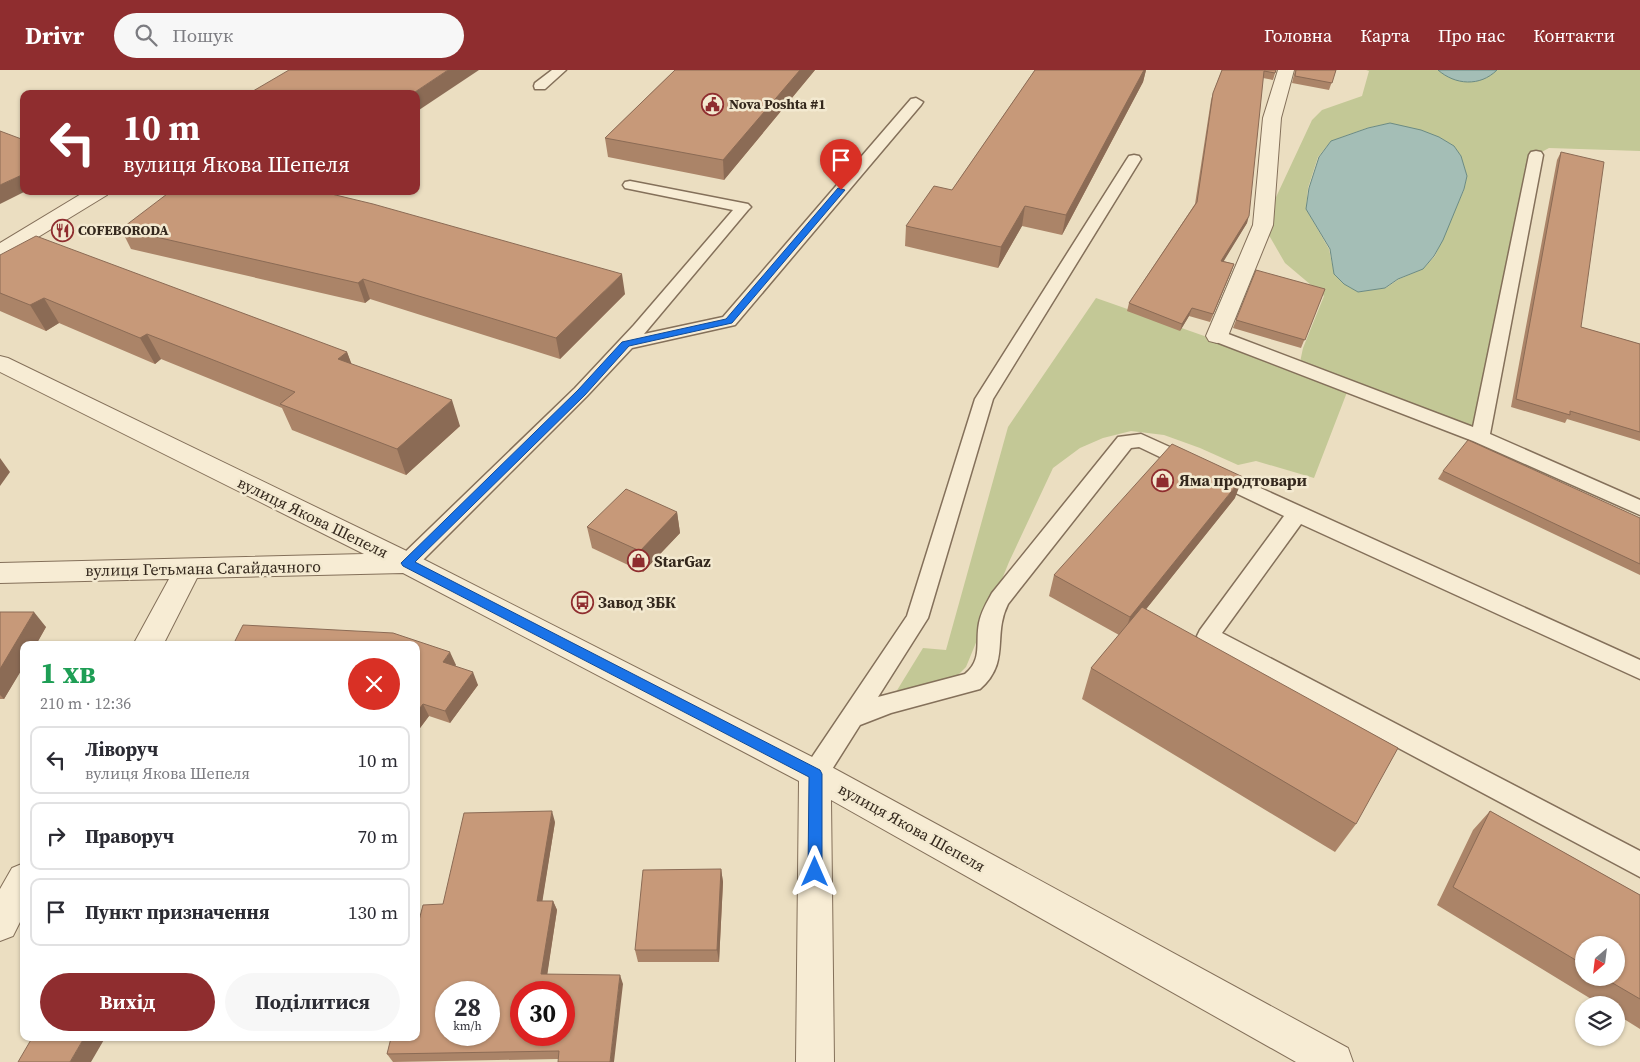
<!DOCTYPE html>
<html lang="uk">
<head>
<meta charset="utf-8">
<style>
  :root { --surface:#fff; --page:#f7f7f7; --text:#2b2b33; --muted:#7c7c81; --line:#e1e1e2; --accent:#8f2d2f }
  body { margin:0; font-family:"Source Serif 4",serif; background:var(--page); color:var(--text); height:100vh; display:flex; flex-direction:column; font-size:19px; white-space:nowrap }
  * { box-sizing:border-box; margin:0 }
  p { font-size:16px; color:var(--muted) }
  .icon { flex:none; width:28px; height:28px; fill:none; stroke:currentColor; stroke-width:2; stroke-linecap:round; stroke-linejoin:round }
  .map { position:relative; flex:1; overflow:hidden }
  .details { position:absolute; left:20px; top:571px; width:400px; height:400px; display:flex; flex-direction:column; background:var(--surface); border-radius:10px; box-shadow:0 1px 4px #0004 }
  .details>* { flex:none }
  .guide { position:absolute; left:20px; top:20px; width:400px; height:105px; border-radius:10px; box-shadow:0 1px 4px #0004; background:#8f2d2f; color:#fff; overflow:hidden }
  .needle { width:32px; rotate:208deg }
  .buttons { position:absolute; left:1575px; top:866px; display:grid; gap:10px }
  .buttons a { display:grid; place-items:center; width:50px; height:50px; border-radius:50%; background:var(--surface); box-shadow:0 1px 4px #0004; font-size:25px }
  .speed { position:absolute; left:435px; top:911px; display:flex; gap:10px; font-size:25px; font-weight:700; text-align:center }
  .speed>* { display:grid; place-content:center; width:65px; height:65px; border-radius:50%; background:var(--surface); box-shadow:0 1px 4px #0004; line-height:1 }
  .speed small { font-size:12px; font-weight:400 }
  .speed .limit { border:8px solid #d22; background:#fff; color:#111 }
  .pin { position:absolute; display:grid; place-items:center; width:42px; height:42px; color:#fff; margin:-51px -21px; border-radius:50% 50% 50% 0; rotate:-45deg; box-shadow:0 0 5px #0007 }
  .pin .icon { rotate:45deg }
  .me { position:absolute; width:55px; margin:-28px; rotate:0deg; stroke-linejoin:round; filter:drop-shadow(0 0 4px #0008) }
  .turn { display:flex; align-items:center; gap:18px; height:105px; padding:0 20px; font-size:22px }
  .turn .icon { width:65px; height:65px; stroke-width:2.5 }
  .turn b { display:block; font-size:35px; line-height:42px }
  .round { display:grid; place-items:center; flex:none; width:52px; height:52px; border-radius:26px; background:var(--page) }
  .summary { display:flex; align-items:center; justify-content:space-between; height:85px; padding:0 20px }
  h1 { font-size:30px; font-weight:700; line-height:38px; color:#1e9e55 }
  .button { display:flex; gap:10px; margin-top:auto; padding:10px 20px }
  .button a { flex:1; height:58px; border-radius:30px; background:var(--accent); color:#fff; font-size:20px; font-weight:700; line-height:58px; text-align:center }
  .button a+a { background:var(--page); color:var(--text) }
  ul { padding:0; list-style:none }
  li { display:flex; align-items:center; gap:15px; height:68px; margin:0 10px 8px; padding:0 10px; border:2px solid var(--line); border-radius:10px }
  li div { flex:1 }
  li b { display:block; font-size:19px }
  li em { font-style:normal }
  header { display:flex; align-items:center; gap:30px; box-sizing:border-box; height:70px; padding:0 25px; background:var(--accent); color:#fff }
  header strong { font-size:24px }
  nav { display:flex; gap:28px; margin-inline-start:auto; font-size:18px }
  .search { width:350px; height:45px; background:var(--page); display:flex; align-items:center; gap:12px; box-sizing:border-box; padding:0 18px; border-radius:28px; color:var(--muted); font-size:19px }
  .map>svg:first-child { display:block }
</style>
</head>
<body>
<header>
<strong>Drivr</strong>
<div class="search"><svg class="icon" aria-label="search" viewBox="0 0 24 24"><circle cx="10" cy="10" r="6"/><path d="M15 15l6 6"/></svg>Пошук</div>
<nav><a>Головна</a><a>Карта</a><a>Про нас</a><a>Контакти</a></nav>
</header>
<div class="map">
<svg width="1640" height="992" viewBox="0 0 1640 992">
  <rect width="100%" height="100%" fill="#ebdec1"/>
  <path fill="#c3c896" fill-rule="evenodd" d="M1366,0H1640V81L1549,78L1536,85L1480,367L1349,317L1314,408L1256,391L1238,395L1200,378L1164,365L1131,361L1103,368L1080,378L1053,398L1009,492L966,597L956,607L896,622L923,578L946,580L1008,357L1096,228L1327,309L1299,297L1303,278L1324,226L1285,193L1263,155L1312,50L1322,40L1362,26L1369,1ZM1390,53L1439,67L1454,76L1461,86L1467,106L1464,120L1435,186L1423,199L1399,209L1386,218L1358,222L1344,214L1334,203L1329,179L1306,139L1308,118L1318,87L1331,71L1367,58Z"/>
  <path fill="#a4beb6" stroke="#6b8b83" d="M1438,0H1497C1480,17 1455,15 1438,0Z
    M1390,53L1421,60L1439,67L1454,76L1461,86L1467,106L1464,119L1443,170L1434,186L1423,199L1398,209L1385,218L1358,222L1344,214L1334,204L1330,179L1306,139L1309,118L1319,87L1331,71L1368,58Z"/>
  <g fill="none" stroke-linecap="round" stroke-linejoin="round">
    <defs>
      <path id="lane" d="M552,0H566L545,19H535L534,16L535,13Z
        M916,28L923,32L921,35L735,255L632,278L587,326L414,499L407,501L400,499L396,493L400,487L575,318L634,255L733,140L625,118L623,115L625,112L630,111L748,134L751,137L748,140L644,264L723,247L911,29Z
        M1536,81L1541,82L1543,85L1490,364L1640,430V445L1473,371L1211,270L1208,266L1211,262L1217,261L1223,262L1473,357L1529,85L1531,82Z
        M1134,85L1139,86L1141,89L993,329L928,548L878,627L965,604C983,589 975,573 979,553C981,542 987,532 992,523L1118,367L1141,364L1640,590V609L1301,454L1222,563L1640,781V807L1200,572L1197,566L1200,560L1284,446L1139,377L1131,378L1008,534C992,566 1011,592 980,619L891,643L860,655L824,712L815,715L806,712L803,704L806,696L907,546L975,329L1127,89L1129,86Z"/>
      <path id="street" d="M1278,0H1294L1281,48L1273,155L1228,266L1225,271L1217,273L1209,271L1206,266L1253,155L1263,48Z
        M86,121H109L107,125L7,186L0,188V173Z
        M0,286L8,288L417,486L826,694L1348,978L1353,992H1296L831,730L834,992H796L799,711L403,503L197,508L163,575H133L169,509L0,513V493L364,484L0,302Z
        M24,793V844L13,866L0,871V819L12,798Z"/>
    </defs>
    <use href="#lane" stroke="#84705a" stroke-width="3"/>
    <use href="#street" stroke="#84705a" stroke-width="2"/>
    <use href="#lane" fill="#f7ecd4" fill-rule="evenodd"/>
    <use href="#street" fill="#f7ecd4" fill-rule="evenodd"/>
  </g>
  <path fill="#ab8468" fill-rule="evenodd" d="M675,0H815L724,110L608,87L605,68Z
    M1035,0H1146L1143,12L1062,165L1022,156L998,198L905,176L906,156L952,120Z
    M1222,0H1276L1273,10L1263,8L1247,153L1223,191L1234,194L1231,202L1210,252L1189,246L1180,261L1127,241L1129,233L1195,134L1211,30L1213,23Z
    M1295,0H1336L1329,20L1292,13Z
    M1561,82L1581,257L1640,274V371L1567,349L1565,353L1511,337L1557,90Z
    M121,159L625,224L560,289L370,229L365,233L131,179Z
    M0,185L347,282L351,294L460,356L406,405L292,360L282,338L161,289L155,294L59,253L46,261L0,241Z
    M1325,219L1301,278L1233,258L1236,250Z
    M1443,401L1640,448V505L1438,409Z
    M1235,428L1146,539L1356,754L1335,782L1082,629L1091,598L1119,565L1049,526L1054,505Z
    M677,442L680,463L643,502L592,478L587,457Z
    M0,542L46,557L4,629H0Z
    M416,575L456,595L455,596L478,615L450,653L429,646L420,658L416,657Z
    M1490,741L1640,825V959L1616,944V935H1601L1437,835L1473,760ZM1584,875L1616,908H1584Z
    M555,752L542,831H553L557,840L547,904L623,914L558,989L393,992L387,984L443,834Z
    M721,799L723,812L719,892H638L635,880Z"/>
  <path fill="#8b6b55" d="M448,0H479L416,42V24H412Z
    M800,0H815L724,110L723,90Z
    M1144,0H1146L1143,12L1062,165L1066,145Z
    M24,104V121H26L0,134V115Z
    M1025,136L1022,156L998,198L1001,177Z
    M1249,146L1247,153L1219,199L1221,191Z
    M1234,194L1231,202L1210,252L1213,244Z
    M622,204L625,224L560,289L556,268Z
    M363,209L370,229L365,233L358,213Z
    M44,228L59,253L46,261L30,235Z
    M1192,238L1189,246L1180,261L1182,254Z
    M147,264L161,289L155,294L140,268Z
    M347,282L357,308L338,289Z
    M452,330L460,356L406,405L397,379Z
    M0,388L10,402L0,416Z
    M1243,407L1235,428L1123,568L1130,547Z
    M677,442L680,463L643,502L640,481Z
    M34,542L46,557L36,575H24V596L4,629L0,625V599Z
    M450,582L456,595L448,605L443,592Z
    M473,602L478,615L450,653L445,641Z
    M423,634L429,646L420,658L416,650V643Z
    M552,741L555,752L541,840L537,831Z
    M721,799L723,812L719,892L717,880Z
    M553,831L557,840L546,913L541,904Z
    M620,905L623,914L614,992H610Z
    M84,968H105L91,992H70Z"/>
  <path fill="#c79979" stroke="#8b6b55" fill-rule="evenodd" d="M289,0H448L412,24H248Z
    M675,0H800L723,90L605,68Z
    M1035,0H1144L1066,145L1025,136L1001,177L906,156L934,116L952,120Z
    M1222,0H1276L1275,3L1264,1L1249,146L1221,191L1234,194L1213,244L1192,238L1182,254L1129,233L1197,132L1213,23Z
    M1296,0H1336L1332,13L1295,6Z
    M0,61L24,70V104L0,115Z
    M1561,82L1604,92L1581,257L1640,274V362L1570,341V345L1516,329Z
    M171,121H319L373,134L622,204L556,268L363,209L358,213L121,159Z
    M36,166L347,282L338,289L452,330L397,379L280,334L295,322L147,264L140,268L44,228L30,235L0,223V185Z
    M1256,200L1325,219L1305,270L1236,250Z
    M1468,370L1640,448V494L1443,401Z
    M1172,374L1243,407L1130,547L1054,505Z
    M626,419L677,442L640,481L587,457Z
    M1142,537L1398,678L1356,754L1091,598Z
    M0,542H34L0,599Z
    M243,555L393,563L450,582L443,592L473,602L445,641L423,634L416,643V575H233Z
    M552,741L537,831H553L541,904L620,905L610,992H558L559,981L387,984L391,968H416V862L423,835L443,834L464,743ZM446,922H489V965H446ZM521,922H564V965H521Z
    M1490,741L1640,825V929L1604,908H1616V875H1584V895L1453,817Z
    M721,799L717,880H635L643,800Z
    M32,968H84L70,992H18Z"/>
  <path fill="#1a73e8" stroke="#114b97" d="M838,118L845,120L732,253L629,276L585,325L415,492L820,700L822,704V802L820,807L815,809L810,807L808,802L809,707L403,496L401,493L578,320L622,272L726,249Z"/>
  <defs>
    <symbol id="civic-ring" viewBox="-11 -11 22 22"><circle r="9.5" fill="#f3e9d0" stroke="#8f2d2f" stroke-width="1.5"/><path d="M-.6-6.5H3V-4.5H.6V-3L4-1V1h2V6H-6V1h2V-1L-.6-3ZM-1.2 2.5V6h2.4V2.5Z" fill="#8f2d2f"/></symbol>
    <symbol id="restaurant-ring" viewBox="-11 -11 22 22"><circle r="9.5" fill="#f3e9d0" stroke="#8f2d2f" stroke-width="1.5"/><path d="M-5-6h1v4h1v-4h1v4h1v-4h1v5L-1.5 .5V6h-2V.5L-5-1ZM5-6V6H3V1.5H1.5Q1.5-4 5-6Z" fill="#8f2d2f"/></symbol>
    <symbol id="shop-ring" viewBox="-11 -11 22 22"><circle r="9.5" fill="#f3e9d0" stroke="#8f2d2f" stroke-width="1.5"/><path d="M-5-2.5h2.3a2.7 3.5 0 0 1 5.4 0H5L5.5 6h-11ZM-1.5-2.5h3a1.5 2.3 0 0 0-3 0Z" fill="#8f2d2f"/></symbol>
    <symbol id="bus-ring" viewBox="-11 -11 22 22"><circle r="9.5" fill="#f3e9d0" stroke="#8f2d2f" stroke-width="1.5"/><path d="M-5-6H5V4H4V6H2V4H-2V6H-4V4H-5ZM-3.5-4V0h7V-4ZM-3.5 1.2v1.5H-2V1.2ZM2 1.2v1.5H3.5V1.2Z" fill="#8f2d2f"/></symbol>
  </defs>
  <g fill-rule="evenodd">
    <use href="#civic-ring" x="700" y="22" width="25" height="25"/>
    <use href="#restaurant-ring" x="50" y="148" width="25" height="25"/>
    <use href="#shop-ring" x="1150" y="398" width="25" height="25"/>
    <use href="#shop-ring" x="626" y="478" width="25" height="25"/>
    <use href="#bus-ring" x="570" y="520" width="25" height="25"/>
  </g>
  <g text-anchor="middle" stroke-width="5" stroke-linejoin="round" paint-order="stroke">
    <g font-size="14" font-weight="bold" fill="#34281d" stroke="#f3e9d0" text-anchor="start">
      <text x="729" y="39">Nova Poshta #1</text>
      <text x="78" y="165">COFEBORODA</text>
    </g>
    <g font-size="16" font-weight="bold" fill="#34281d" stroke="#f3e9d0" text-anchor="start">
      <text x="1179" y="416">Яма продтовари</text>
      <text x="654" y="497">StarGaz</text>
      <text x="598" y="538">Завод ЗБК</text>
    </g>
    <g font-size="16" fill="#34281d" stroke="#f3e9d0">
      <text transform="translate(313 447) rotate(26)" y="6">вулиця Якова Шепеля</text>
      <text transform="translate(203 498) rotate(-1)" y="6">вулиця Гетьмана Сагайдачного</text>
      <text transform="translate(912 757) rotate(29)" y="6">вулиця Якова Шепеля</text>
    </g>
  </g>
</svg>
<div class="buttons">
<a><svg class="needle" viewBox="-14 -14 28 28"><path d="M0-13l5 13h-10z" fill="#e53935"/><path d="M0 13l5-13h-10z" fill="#7c7c81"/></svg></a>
<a><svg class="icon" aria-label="layers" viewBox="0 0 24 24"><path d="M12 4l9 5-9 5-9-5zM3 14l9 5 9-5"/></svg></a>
</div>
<div class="speed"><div>28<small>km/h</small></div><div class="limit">30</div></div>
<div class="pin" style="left:841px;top:120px;background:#d93025"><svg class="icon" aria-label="arrive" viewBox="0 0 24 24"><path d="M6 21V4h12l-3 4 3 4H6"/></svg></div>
<svg class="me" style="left:815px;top:802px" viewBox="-20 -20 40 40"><path d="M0-17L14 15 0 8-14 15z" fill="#1a73e8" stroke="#fff" stroke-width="4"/></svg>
<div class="guide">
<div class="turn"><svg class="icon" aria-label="left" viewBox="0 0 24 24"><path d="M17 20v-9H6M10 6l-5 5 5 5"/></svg><div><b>10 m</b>вулиця Якова Шепеля</div></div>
</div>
<section class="details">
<div class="summary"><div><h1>1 хв</h1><p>210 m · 12:36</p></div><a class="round" style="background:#d93025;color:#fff"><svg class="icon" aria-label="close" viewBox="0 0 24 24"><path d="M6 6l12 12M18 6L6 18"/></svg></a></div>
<ul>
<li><svg class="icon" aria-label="left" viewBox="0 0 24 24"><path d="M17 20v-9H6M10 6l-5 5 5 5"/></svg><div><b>Ліворуч</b><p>вулиця Якова Шепеля</p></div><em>10 m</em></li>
<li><svg class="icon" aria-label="right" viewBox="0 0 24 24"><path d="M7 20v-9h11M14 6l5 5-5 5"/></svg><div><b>Праворуч</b></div><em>70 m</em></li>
<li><svg class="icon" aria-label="arrive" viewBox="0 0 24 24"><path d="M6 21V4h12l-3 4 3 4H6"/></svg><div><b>Пункт призначення</b></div><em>130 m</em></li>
</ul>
<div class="button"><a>Вихід</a><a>Поділитися</a></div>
</section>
</div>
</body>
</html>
